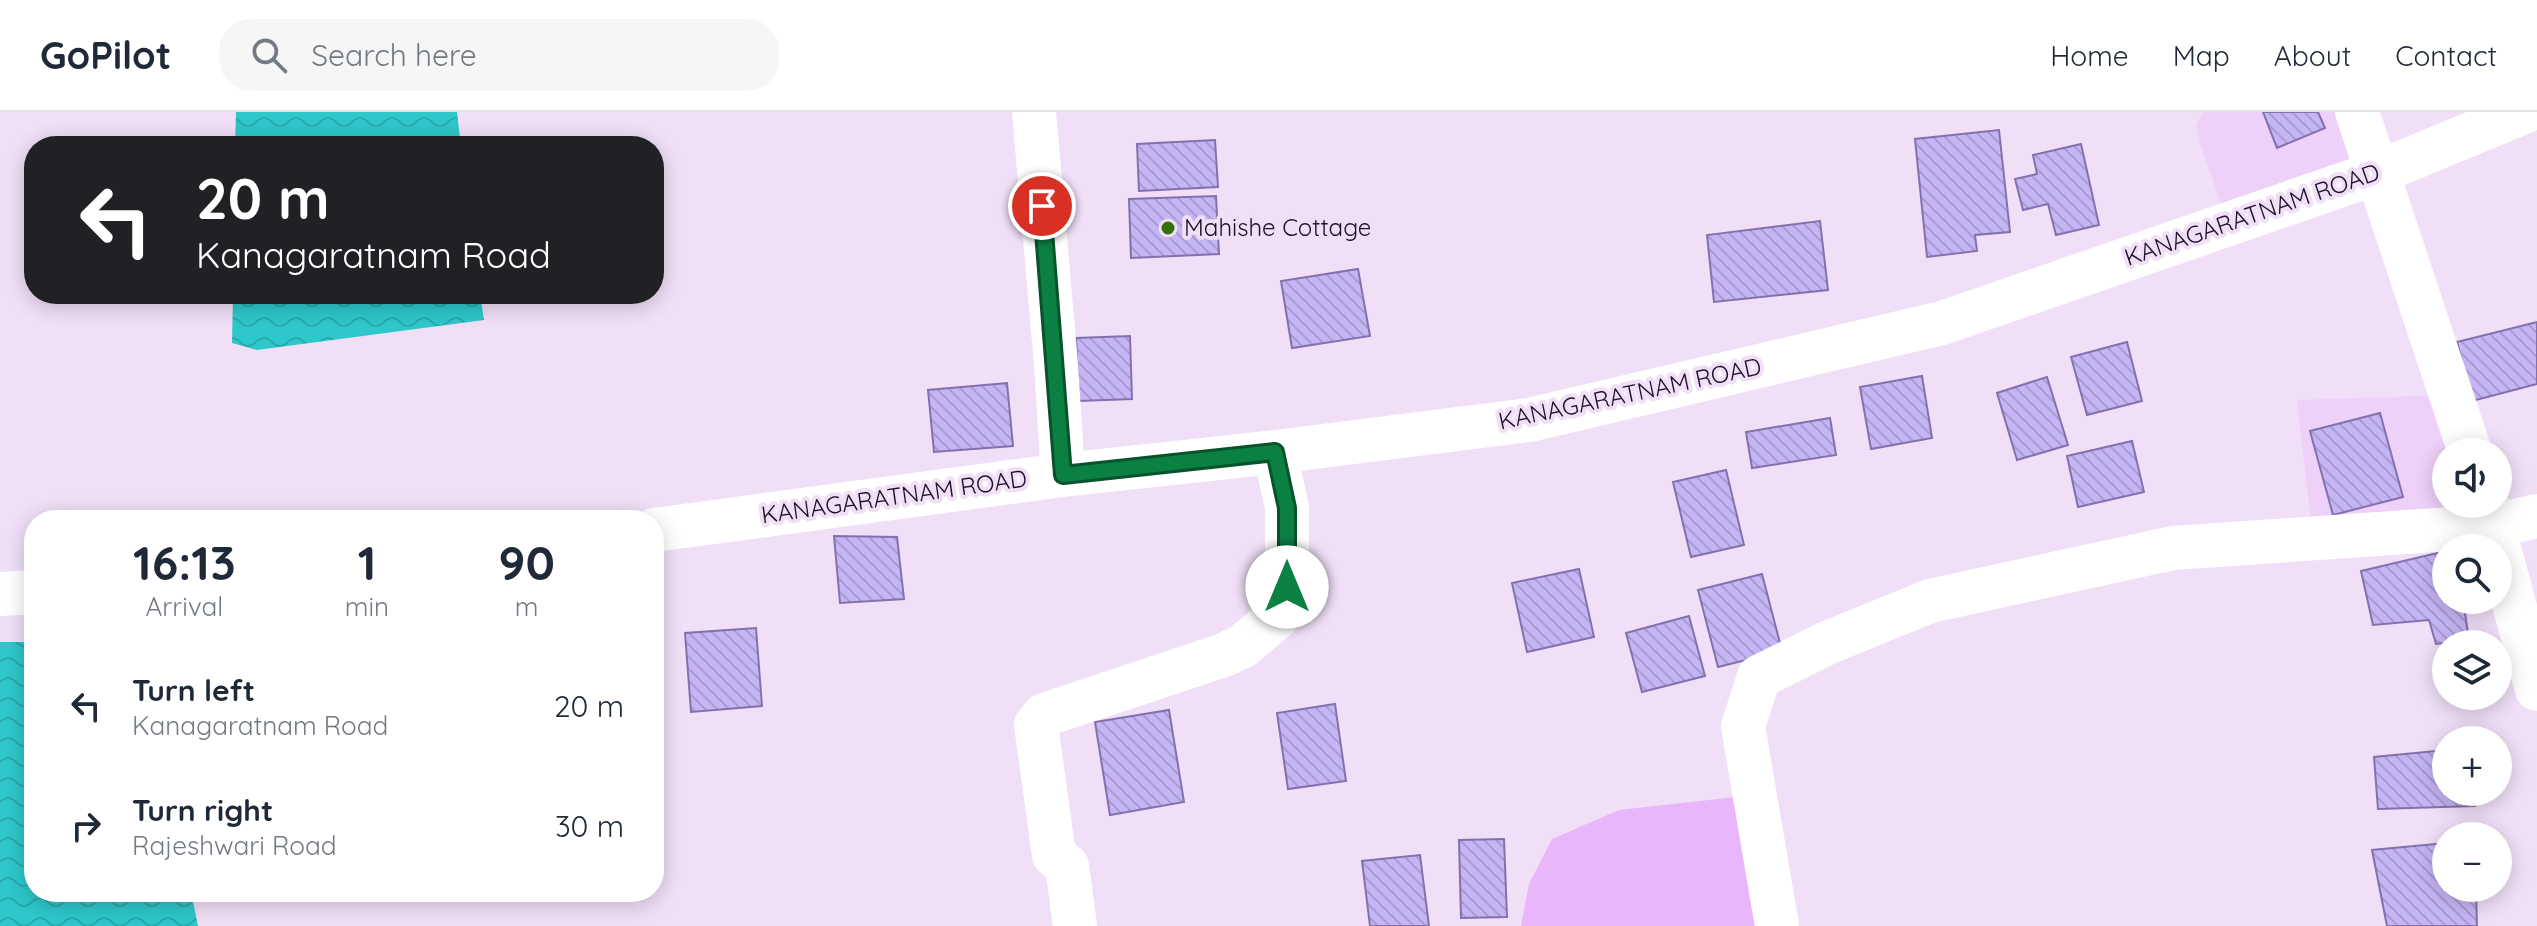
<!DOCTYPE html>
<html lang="en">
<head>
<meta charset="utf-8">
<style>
  :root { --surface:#fff; --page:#f6f6f7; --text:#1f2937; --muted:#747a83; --line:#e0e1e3 }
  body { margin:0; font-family:Quicksand,sans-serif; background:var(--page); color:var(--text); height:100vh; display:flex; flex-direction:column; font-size:30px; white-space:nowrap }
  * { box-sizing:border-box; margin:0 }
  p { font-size:26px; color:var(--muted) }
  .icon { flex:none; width:44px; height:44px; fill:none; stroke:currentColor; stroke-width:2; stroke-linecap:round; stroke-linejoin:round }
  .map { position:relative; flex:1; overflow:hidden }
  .side { position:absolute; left:24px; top:398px; width:640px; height:392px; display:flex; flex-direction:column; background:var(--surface); border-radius:32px; box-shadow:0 4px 20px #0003 }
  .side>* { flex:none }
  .guide { position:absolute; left:24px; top:24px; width:640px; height:168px; border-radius:32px; box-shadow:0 4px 20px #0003; background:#202124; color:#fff; overflow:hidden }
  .fabs { position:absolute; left:2432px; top:326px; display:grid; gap:16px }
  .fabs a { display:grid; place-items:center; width:80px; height:80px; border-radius:50%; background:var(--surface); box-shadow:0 4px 20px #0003; font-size:40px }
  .pin { position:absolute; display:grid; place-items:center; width:68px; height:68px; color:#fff; margin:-34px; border:4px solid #fff; border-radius:50%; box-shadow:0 2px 8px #0007 }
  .me { position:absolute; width:88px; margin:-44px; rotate:0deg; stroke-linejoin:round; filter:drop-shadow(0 0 6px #0008) }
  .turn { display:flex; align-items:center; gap:28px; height:168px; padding:0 40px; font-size:36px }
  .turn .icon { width:104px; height:104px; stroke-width:2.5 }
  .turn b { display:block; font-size:56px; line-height:68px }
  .eta { display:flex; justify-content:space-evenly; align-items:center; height:136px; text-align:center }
  .eta b { font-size:48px; font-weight:700; line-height:56px }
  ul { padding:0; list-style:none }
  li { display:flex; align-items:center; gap:24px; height:120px; padding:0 40px }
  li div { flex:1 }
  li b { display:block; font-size:30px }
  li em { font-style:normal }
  header { display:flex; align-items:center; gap:48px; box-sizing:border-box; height:112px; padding:0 40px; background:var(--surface); border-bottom:2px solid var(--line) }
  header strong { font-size:38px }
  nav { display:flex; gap:44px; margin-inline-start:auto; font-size:28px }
  .search { width:560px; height:72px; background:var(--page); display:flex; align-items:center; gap:20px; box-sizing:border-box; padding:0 28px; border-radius:32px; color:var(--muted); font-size:30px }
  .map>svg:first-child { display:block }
</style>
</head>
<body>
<header>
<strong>GoPilot</strong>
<div class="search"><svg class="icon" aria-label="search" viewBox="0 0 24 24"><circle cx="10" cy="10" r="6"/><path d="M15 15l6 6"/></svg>Search here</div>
<nav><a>Home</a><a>Map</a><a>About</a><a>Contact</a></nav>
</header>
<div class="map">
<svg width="2537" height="814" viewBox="0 0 2537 814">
  <defs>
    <pattern id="water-waves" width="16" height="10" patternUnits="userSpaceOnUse" patternTransform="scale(2)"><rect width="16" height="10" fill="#2ec7ca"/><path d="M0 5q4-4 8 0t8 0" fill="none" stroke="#29aaad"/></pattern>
    <pattern id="building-back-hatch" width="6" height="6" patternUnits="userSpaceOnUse" patternTransform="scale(2)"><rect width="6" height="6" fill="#c6b5f4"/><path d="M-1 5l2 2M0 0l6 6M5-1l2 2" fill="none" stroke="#aa9bd1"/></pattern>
  </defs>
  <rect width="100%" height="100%" fill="#f0dff7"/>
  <path fill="#eed1f9" d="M2203,0H2357L2379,60L2228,111L2201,34L2196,13Z
    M2451,283L2470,340H2446V392H2487L2311,410L2297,288Z"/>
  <path fill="#e9b6fb" d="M1754,683L1777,814H1521L1529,772L1552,727L1619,698Z"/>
  <path fill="url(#water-waves)" d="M236,0H457L461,34H235Z
    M233,182H480L484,208L257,238L232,231Z
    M0,530H34V780H191L198,814H0Z"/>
  <path fill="url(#building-back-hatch)" stroke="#8371ae" stroke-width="2" d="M2263,0H2318L2325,16L2277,36Z
    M1999,18L2010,120L1975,123L1977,139L1927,145L1915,27Z
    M1215,28L1218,75L1139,79L1137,32Z
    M2081,32L2099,113L2056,123L2048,92L2023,98L2015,67L2037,62L2033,43Z
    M1216,84L1219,142L1131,146L1129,87Z
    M1820,109L1828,178L1714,190L1707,123Z
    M1358,157L1370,224L1292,236L1281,169Z
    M2537,210V272L2472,289L2457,230Z
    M1130,224L1132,287L1079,289L1076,226Z
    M2127,230L2142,289L2087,303L2071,245Z
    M1922,264L1932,326L1871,337L1860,275Z
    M2047,265L2068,333L2017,348L1997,281Z
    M1007,271L1013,334L934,340L928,278Z
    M2380,301L2403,385L2333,403L2310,319Z
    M1830,306L1836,343L1752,356L1746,320Z
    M2132,329L2144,380L2078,395L2067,344Z
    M1726,358L1744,433L1691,445L1673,370Z
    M834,424L897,425L904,487L840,491Z
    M2446,439V488H2463L2469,528L2436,532L2429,508L2373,513L2361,459Z
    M1579,457L1594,525L1527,540L1512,471Z
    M1762,462L1782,539L1718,555L1698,478Z
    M1689,504L1705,564L1642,580L1626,521Z
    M756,516L762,594L691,600L685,521Z
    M1335,592L1346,669L1288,677L1277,601Z
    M1169,598L1184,690L1110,703L1095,610Z
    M2446,638V680H2475V694L2378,697L2374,645Z
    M1504,727L1507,805L1461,806L1459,728Z
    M2446,731V776H2476L2477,814H2387L2372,738Z
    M1420,743L1429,814H1370L1362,749Z"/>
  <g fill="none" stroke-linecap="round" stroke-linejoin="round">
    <path stroke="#fff" stroke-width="44" d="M1034,0L1056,252L1063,363
      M2357,0L2470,340
      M2487,392L2537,577
      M654,418L1063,363L1275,340L1529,308L1942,211L2379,60L2524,0
      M0,482L34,480
      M1075,814L1067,754L1054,743L1036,613L1044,603L1224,543L1243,534L1277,505L1287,475V396L1275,340
      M1777,814L1743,614L1759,565L1827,531L1930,489L2173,436L2495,414L2537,404"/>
  </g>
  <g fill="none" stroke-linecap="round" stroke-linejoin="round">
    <defs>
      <path id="route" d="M1042,94L1063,363L1275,340L1287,396V475"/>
    </defs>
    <use href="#route" stroke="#07532c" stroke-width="20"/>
    <use href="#route" stroke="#0b8043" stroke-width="14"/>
  </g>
  <circle fill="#337108" stroke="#f0dff7" stroke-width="3" cx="1168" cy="116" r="8"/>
  <g text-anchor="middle" stroke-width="8" stroke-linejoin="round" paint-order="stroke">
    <g font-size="24" fill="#211126" stroke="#f0dff7">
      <text transform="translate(2252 103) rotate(-19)" y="8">KANAGARATNAM ROAD</text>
      <text transform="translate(1630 282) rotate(-12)" y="8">KANAGARATNAM ROAD</text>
      <text transform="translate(894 385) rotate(-8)" y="8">KANAGARATNAM ROAD</text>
    </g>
    <g font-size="24" fill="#211126" stroke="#f0dff7" text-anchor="start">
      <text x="1184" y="124">Mahishe Cottage</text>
    </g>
  </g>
</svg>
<div class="fabs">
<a><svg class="icon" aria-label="sound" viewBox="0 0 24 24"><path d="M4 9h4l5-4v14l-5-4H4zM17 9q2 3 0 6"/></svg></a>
<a><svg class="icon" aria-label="search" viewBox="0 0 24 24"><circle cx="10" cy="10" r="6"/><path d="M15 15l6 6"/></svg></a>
<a><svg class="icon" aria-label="layers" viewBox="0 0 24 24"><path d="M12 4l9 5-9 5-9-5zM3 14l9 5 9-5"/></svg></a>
<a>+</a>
<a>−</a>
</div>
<div class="pin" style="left:1042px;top:94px;background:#d93025"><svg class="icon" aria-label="arrive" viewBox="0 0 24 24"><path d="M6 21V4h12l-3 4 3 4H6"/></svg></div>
<svg class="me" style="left:1287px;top:475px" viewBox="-20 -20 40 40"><circle r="19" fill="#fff"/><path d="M0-13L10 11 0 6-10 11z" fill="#0b8043"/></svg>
<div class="guide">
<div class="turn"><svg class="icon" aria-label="left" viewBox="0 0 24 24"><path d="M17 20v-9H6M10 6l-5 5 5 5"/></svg><div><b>20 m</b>Kanagaratnam Road</div></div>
</div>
<section class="side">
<div class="eta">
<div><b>16:13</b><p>Arrival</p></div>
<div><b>1</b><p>min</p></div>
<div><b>90</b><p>m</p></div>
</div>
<ul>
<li><svg class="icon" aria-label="left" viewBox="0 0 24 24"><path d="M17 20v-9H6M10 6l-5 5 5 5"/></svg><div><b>Turn left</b><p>Kanagaratnam Road</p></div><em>20 m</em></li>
<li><svg class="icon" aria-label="right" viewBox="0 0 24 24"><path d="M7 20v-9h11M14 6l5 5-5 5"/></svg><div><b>Turn right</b><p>Rajeshwari Road</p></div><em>30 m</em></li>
</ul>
</section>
</div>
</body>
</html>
